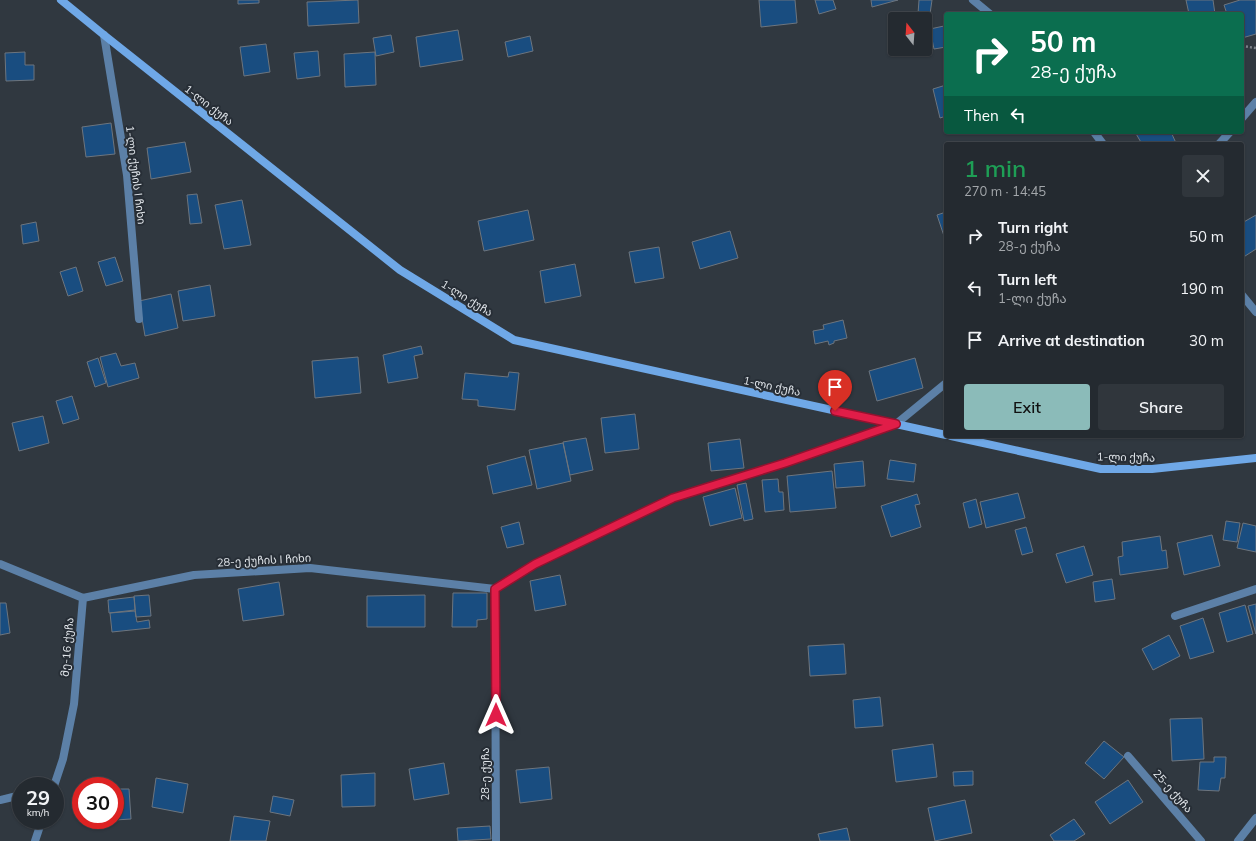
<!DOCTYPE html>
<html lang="en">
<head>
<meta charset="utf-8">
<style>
  :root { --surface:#242a30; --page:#30363c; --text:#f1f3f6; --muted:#a3a7ab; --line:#41464c; --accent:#8bbbb9 }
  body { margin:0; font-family:Mulish,"Noto Sans Georgian",sans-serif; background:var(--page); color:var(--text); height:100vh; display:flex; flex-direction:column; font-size:15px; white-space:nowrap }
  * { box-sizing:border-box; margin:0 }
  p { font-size:13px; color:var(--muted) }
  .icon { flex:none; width:22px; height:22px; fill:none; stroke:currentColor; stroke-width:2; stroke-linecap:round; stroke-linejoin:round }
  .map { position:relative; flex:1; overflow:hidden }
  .sheet { position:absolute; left:944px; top:142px; width:300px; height:296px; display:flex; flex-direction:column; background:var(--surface); border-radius:4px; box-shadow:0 1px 3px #0004,0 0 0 1px var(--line) }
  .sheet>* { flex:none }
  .top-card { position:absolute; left:944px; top:12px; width:300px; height:122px; border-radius:4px; box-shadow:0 1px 3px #0004,0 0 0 1px var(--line); background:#0b6e4f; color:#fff; overflow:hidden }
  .needle { width:26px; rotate:343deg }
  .controls { position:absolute; left:888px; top:12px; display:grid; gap:8px }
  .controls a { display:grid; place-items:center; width:44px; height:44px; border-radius:4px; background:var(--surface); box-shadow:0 1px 3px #0004,0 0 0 1px var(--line); font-size:20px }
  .speed { position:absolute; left:12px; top:777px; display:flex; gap:8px; font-size:20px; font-weight:700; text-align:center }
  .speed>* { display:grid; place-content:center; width:52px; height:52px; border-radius:50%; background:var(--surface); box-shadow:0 1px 3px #0004,0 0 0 1px var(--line); line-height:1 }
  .speed small { font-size:10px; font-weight:400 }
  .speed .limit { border:6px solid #d22; background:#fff; color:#111 }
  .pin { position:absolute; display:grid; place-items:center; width:34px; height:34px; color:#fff; margin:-41px -17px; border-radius:50% 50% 50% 0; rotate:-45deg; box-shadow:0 0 4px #0007 }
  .pin .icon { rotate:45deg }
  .me { position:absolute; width:44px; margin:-22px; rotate:0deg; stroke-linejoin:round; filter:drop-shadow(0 0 3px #0008) }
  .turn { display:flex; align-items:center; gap:14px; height:84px; padding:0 20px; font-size:18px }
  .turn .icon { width:52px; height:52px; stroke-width:2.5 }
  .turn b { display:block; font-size:28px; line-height:34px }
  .then { display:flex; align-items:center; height:38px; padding:0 20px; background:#0003; gap:8px; font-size:15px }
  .round { display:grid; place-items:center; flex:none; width:42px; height:42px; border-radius:4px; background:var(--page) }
  .head { display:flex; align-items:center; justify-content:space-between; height:68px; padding:0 20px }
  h1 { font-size:24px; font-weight:600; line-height:30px; color:#1e9e55 }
  .action { display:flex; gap:8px; margin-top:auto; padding:8px 20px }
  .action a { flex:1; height:46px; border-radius:4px; background:var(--accent); color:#111; font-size:16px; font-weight:600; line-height:46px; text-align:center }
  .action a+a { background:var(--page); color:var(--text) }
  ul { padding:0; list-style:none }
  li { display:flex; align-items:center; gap:12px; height:52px; padding:0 20px }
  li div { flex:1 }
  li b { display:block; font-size:15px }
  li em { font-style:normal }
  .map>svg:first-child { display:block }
</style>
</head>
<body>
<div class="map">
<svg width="1256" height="841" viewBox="0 0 1256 841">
  <rect width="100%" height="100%" fill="#303840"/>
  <path fill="#194d80" stroke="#6d757e" d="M238,0H259V3L238,4Z
    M358,0L359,23L308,26L307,2Z
    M759,0H795L797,23L761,27Z
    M815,0H833L836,9L819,14Z
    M871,0H898L872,7Z
    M919,0H932L930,14H918Z
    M1186,0H1213L1215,14H1189Z
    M1240,0H1256V34L1242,38V14H1227L1224,5Z
    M944,26L946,47L934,49L930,29Z
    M458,30L463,60L420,67L416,37Z
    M391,35L394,52L376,56L373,38Z
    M530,36L533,51L508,57L505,42Z
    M266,44L270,72L244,76L240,47Z
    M318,51L320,76L297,79L294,53Z
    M25,52V65H34V80L6,81L5,53Z
    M375,52L376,85L345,87L344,54Z
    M946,85V116L940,118L933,89Z
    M111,123L115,154L86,157L82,127Z
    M1135,132H1171L1176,143L1142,144Z
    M185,142L191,172L151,179L147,148Z
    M197,194L202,223L190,224L187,195Z
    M242,200L251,245L224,249L215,205Z
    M528,210L534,240L484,251L478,221Z
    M946,212V242L937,215Z
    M1256,215V249L1242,258V223Z
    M36,222L39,241L23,244L21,225Z
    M730,231L738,258L700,269L692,242Z
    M659,247L664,278L635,283L629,252Z
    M115,257L123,281L106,286L98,262Z
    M575,264L581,296L545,303L540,271Z
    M76,267L83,291L68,296L60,272Z
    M210,285L215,316L183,321L178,291Z
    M171,294L178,328L145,336L139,301Z
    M843,320L847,338L834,341V343L829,345L828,341L815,344L813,331L824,329L823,325Z
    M421,346L423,354L414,356L418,378L388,383L383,355Z
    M116,353L121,366L135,363L139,378L108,387L100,357Z
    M358,357L361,393L315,398L312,361Z
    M98,358L106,383L95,387L87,362Z
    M915,358L923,388L877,401L869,371Z
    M509,372L519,373L515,410L478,406V400L462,399L465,373L508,377Z
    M72,396L79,419L63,424L56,401Z
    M635,414L639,449L605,453L601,418Z
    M43,416L49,443L19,451L12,423Z
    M586,438L593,470L570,475L563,442Z
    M740,439L744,468L711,471L708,443Z
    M563,443L571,481L537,489L529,450Z
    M525,456L532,485L493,494L487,466Z
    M890,460L916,464L914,482L887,479Z
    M863,461L865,486L836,488L834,464Z
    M832,471L836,508L790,512L787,476Z
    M778,479L779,492H783L784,510L765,512L762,480Z
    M746,483L753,519L744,521L737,485Z
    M735,488L742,518L710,526L703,497Z
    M1018,493L1025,518L986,528L980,502Z
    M917,494L920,504L915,505L921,527L891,537L881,506Z
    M976,499L982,524L969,528L963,503Z
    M1226,521L1240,523L1237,542L1223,540Z
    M519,522L524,544L507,548L501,527Z
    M1243,523L1256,526V552L1237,548Z
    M1026,527L1033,552L1022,555L1015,530Z
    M1212,535L1220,566L1184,575L1177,543Z
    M1160,536L1162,551L1166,550L1168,568L1120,575L1118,557L1123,556L1122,542Z
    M1084,546L1093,575L1066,583L1056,554Z
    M560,575L566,605L535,611L530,581Z
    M1112,579L1115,599L1095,602L1093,582Z
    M279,582L284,615L243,621L238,589Z
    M453,593H487V619L477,620V627H452Z
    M149,595L151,616L136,617L134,596Z
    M425,595V627H367V596Z
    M134,597L135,610L109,613L108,600Z
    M0,603H6L10,633L0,635Z
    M1256,604V634L1248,606Z
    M1245,605L1253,634L1227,642L1219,613Z
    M135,611L137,622L149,620L150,628L112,632L110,613Z
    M1203,618L1214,652L1190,659L1180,626Z
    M1169,635L1180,656L1153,670L1142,649Z
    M844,644L846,674L810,676L808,646Z
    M880,697L883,726L855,728L853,700Z
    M1202,718L1204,759L1172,761L1170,719Z
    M1104,741L1124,757L1104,779L1085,763Z
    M933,744L937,777L896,782L892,750Z
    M1214,757H1226L1225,778H1221L1219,791L1198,790L1200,762H1214Z
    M444,763L449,794L414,800L409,769Z
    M549,767L552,799L520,803L516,770Z
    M973,771V785L954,786L953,772Z
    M375,773V806L342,807L341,775Z
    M156,778L188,784L183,813L152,807Z
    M1128,780L1143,802L1110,824L1095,802Z
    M115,789H129L131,819L99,821V820H115Z
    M273,796L294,800L290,816L270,812Z
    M965,800L972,833L935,841L928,808Z
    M234,816L270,821L266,841H230Z
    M1074,819L1085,834L1074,841H1054L1050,835Z
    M490,826L491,839L458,841L457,828Z
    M847,828L850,841H820L818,834Z"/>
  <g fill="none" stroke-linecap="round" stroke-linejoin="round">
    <path stroke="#7d838a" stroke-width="2.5" stroke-dasharray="2 2" stroke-linecap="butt" d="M1242,46L1256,48"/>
    <path stroke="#5c80a7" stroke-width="8" d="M973,0L990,14
      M104,35L127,175L139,319
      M1242,118L1256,102
      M1094,132L1103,144
      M1219,144L1230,132
      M1242,295L1256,312
      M0,564L83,598
      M495,589L535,564L673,498L785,463L896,424L946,383
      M495,589L496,841
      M83,598L194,575L310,568L495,589
      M1175,616L1256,589
      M1128,756L1201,841
      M54,786L63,759L74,704L83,598
      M0,800L21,795
      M35,841L42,820
      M1238,841L1256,818"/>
    <path stroke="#6fa8e7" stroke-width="8" d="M61,0L104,35L400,270L514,340L946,435
      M951,436L1101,469H1152L1256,458"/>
  </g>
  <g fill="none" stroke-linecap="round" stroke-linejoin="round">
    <defs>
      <path id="route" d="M496,715L495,589L535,564L673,498L785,463L896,424L835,411"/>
    </defs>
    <use href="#route" stroke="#92132f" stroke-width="10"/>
    <use href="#route" stroke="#e11d48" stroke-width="7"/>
  </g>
  <g text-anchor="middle" stroke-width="4" stroke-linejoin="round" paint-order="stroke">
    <g font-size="11" fill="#e1e6eb" stroke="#272e36">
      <text transform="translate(209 105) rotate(38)" y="4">1-ლი ქუჩა</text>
      <text transform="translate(136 175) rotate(83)" y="4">1-ლი ქუჩის I ჩიხი</text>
      <text transform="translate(467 298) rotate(32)" y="4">1-ლი ქუჩა</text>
      <text transform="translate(772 386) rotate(12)" y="4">1-ლი ქუჩა</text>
      <text transform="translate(1126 457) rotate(1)" y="4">1-ლი ქუჩა</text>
      <text transform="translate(264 560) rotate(-3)" y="4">28-ე ქუჩის I ჩიხი</text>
      <text transform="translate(67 647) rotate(-85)" y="4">მე-16 ქუჩა</text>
      <text transform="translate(485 774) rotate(-90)" y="4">28-ე ქუჩა</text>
      <text transform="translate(1173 791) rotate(49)" y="4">25-ე ქუჩა</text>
    </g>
  </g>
</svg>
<div class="controls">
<a><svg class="needle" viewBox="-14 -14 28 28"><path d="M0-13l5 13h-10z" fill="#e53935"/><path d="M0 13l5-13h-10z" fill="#a3a7ab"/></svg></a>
</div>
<div class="speed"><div>29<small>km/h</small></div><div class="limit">30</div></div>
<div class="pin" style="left:835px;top:411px;background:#d93025"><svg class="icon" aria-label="arrive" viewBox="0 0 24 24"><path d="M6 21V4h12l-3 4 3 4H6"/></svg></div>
<svg class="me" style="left:496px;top:715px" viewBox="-20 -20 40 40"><path d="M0-17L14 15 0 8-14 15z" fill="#e11d48" stroke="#fff" stroke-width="4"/></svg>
<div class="top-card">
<div class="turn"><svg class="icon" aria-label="right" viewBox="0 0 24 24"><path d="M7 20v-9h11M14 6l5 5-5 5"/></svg><div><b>50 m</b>28-ე ქუჩა</div></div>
<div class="then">Then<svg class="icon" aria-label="left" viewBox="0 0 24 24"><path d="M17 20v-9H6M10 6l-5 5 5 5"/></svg></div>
</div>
<section class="sheet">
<div class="head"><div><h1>1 min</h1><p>270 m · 14:45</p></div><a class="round"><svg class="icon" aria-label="close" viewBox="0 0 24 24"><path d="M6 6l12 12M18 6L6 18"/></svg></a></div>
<ul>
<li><svg class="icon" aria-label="right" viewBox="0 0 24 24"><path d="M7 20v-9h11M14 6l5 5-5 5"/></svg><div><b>Turn right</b><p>28-ე ქუჩა</p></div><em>50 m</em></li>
<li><svg class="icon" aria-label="left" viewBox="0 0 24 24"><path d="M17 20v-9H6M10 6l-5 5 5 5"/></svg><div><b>Turn left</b><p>1-ლი ქუჩა</p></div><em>190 m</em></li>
<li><svg class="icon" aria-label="arrive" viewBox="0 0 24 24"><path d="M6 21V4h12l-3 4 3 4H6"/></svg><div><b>Arrive at destination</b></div><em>30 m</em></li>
</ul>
<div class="action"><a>Exit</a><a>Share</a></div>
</section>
</div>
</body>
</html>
